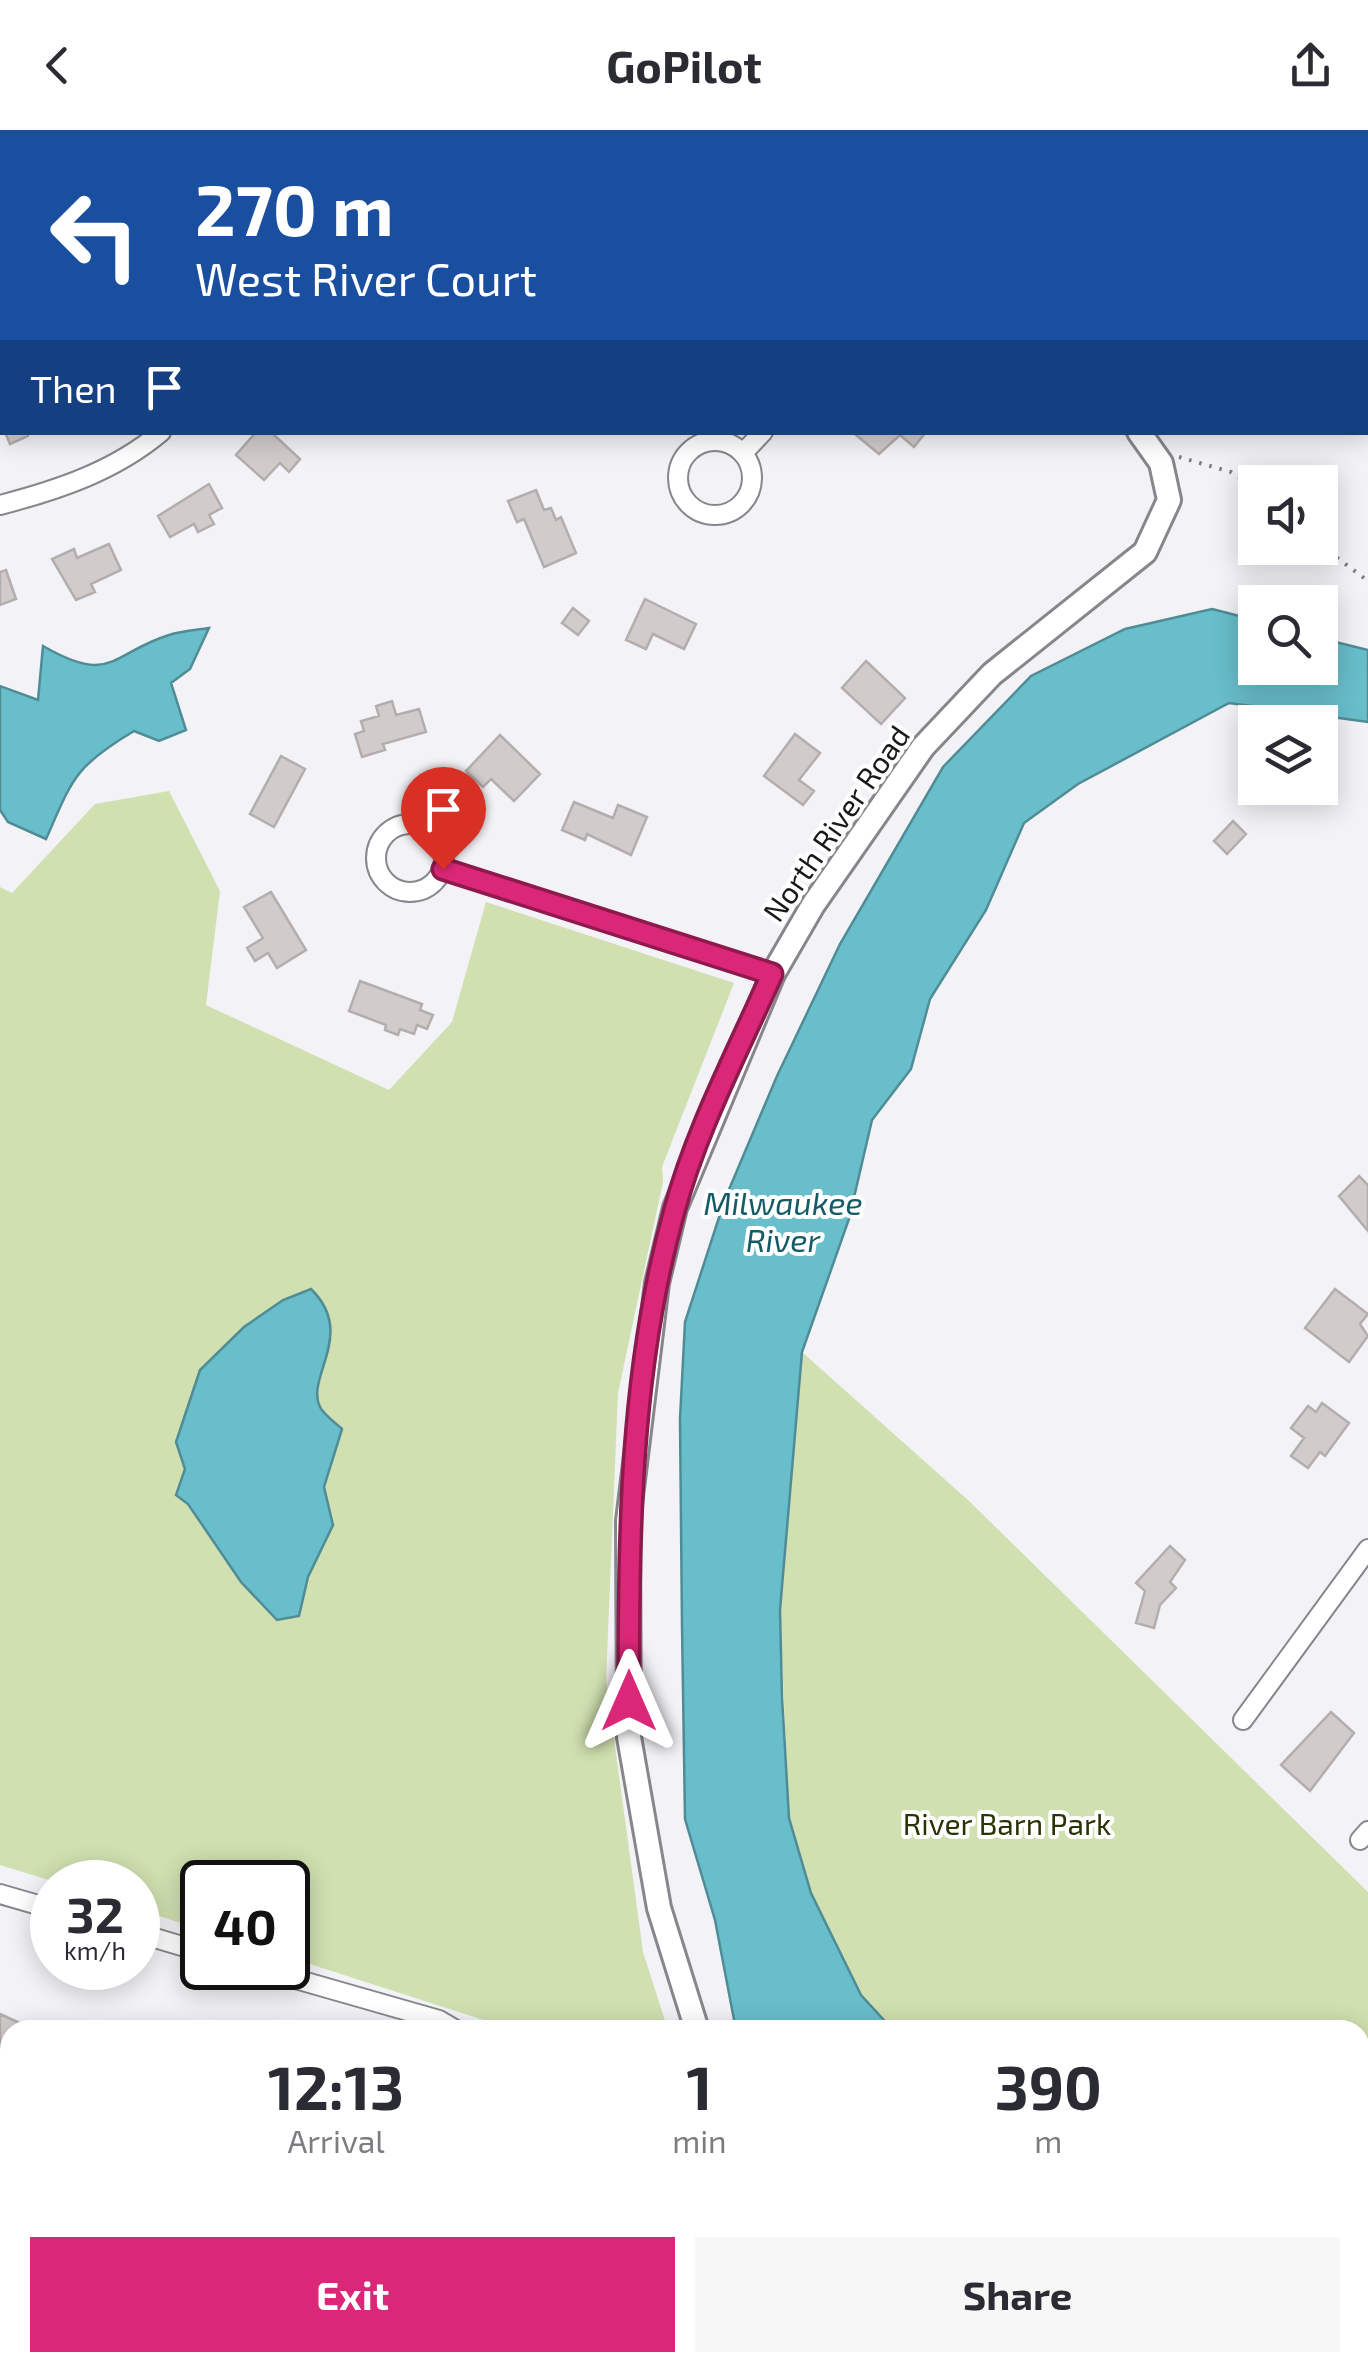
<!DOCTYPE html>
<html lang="en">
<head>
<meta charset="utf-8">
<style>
  :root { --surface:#fff; --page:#f7f7f7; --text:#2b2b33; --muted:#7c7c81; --accent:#db2777 }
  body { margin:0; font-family:"Exo 2",sans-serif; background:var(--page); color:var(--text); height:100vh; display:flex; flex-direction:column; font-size:38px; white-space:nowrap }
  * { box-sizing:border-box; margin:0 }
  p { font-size:32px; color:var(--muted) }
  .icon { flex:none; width:55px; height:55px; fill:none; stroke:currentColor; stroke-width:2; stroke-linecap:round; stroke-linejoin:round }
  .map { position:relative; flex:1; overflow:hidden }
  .details { position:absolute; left:0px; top:1890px; width:1370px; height:352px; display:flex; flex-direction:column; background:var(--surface); border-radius:30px 30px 0 0; box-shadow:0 5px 25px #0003 }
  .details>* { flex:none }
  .top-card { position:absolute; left:0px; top:0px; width:1370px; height:305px; box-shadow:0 5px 25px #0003; background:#1a4fa0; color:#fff; overflow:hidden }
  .buttons { position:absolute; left:1238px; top:335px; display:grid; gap:20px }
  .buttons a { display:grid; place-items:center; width:100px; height:100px; border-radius:0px; background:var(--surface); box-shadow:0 5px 25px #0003; font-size:50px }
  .speed { position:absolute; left:30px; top:1730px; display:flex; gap:20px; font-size:50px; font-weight:700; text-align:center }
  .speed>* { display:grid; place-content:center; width:130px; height:130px; border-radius:50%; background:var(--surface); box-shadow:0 5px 25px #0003; line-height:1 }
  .speed small { font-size:25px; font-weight:400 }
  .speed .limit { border:5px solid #111; border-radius:15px; background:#fff; color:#111 }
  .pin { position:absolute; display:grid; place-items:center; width:85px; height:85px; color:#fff; margin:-102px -42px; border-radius:50% 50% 50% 0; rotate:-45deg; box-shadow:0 0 10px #0007 }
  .pin .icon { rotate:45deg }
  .me { position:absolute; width:110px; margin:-55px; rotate:0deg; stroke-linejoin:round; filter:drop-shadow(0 0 8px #0008) }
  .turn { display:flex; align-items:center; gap:35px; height:210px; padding:0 30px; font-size:45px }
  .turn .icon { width:130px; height:130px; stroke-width:2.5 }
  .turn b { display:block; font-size:70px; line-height:85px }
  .then { display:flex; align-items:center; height:95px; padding:0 30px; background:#0003; gap:20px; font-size:38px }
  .eta { display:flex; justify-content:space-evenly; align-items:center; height:170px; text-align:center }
  .eta b { font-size:60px; font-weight:700; line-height:70px }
  .cta { display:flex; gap:20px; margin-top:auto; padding:20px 30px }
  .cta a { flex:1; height:115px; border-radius:0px; background:var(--accent); color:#fff; font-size:40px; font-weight:700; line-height:115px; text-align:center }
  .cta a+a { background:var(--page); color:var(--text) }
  header { display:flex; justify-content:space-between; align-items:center; height:130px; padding:0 30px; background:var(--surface); font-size:45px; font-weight:700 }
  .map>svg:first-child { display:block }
</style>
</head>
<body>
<header><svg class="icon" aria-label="back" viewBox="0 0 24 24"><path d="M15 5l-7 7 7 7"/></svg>GoPilot<svg class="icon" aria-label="share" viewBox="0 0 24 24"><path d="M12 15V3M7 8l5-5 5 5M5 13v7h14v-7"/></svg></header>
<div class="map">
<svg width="1368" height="2242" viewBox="0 0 1368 2242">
  <rect width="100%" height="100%" fill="#f3f3f7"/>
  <path fill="#d0e0b0" d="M169,661L220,761L206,875L389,960L452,892L486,772L734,853L662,1037L663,1052L618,1263L606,1550L643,1822L668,1900H492L490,1892L288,1827V1752H202V1800L138,1779V1752H55L0,1735V757L12,763L95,674Z
    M802,1222L969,1371L1368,1762V2242H1107L1103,2233L1360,2232V1900H893L861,1865L811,1763L789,1688L780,1480Z
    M584,2233H743L739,2242H586Z"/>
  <path fill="#68becb" stroke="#508c96" stroke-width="2.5" d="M1212,479L1255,490V538H1320V508L1368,520V592L1229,573L1078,654L1024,693L986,780L930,869L911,939L872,990L849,1089L802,1222L780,1480L782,1567L789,1688L811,1763L861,1865L893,1900H736L715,1790L685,1689L682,1495L680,1289L685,1192L725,1069L777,946L840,814L943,637L1031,546L1125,499Z
    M209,498L190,539L171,553L186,600L159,611L134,601C74,637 73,648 46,709L8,692L0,680V556L38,570L43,516C112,556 111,523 169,505C181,501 196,500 209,498Z
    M311,1159C357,1204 305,1247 320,1277C324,1285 336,1293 342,1299L324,1357L333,1395L308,1447L299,1486L277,1490L241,1452L188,1374L176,1365L185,1339L176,1312L200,1240L244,1197L283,1170Z
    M0,2061L10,2063V2232H243L252,2242H0Z
    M1020,2233H1103L1107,2242H1024Z"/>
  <path fill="#d1cccb" stroke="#b3aead" stroke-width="2.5" d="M5,302H28V306L10,314Z
    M256,302H271L300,329L289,342L280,333L264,350L236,325Z
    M858,302H926L914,317L900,305L879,324L856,305Z
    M209,354L222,378L209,385L214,394L198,402L194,394L170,407L158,386Z
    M536,360L544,380L551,378L556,390L561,387L576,423L544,437L524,389L517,392L508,371Z
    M109,414L121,440L91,454L95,462L76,470L52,429L74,419L77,428Z
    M6,440L16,469L0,475V442Z
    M645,469L696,494L684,519L653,504L646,519L626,510Z
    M573,478L589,491L578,505L562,493Z
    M866,531L905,568L881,594L842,558Z
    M392,571L396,585L419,579L426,602L383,614L385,620L362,627L355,604L364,601L361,591L379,586L376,576Z
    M795,604L820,623L799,650L814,661L803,675L764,646Z
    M500,605L540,644L514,671L491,649L483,657L466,641Z
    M281,626L305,639L274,697L250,684Z
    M574,672L613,688L618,675L647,687L631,725L587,704L585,710L562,700Z
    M1233,691L1246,704L1227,724L1214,711Z
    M271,762L306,820L277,838L268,823L255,831L247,818L263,808L244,777Z
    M360,851L422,874L420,880L433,885L427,899L417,895L414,904L400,899L398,905L385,900L386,895L349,881Z
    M1359,1046L1368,1055V1101L1339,1066Z
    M1335,1159L1368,1184L1360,1194L1368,1206L1349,1232L1305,1198Z
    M1322,1273L1349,1293L1325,1326L1320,1322L1308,1338L1291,1326L1304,1308L1291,1298L1308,1276L1316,1282Z
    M1170,1416L1185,1430L1170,1452L1176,1458L1160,1475L1154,1498L1136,1493L1145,1461L1136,1453Z
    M1331,1582L1354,1603L1310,1661L1281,1635Z
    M0,1884L24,1895L22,1900H10V1944L0,1940Z
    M449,2232H479L483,2242H453Z
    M677,2232L680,2242H660L658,2237Z"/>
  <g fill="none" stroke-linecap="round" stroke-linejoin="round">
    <defs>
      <path id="minor" d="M258,0V2
        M678 348a37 37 0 1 1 74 0a37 37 0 1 1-74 0Z
        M743,323L763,302
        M0,375C58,360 115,341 161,302
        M376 728a34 34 0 1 1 68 0a34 34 0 1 1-68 0Z
        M443,739L773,844
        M1243,1590L1368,1419
        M1360,1710L1368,1701
        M0,1764L52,1779
        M138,1803L202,1822
        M257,1838L439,1890L456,1900
        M572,2232L575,2242"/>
      <path id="tertiary" d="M846,0L848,2
        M697,1900L659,1778L629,1607L628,1391L657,1153L675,1078L773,844L813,775L923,617L992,544L1145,422L1169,370L1161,333L1139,302
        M761,2242L763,2232"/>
    </defs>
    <use href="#minor" stroke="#87878b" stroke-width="22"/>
    <use href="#tertiary" stroke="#87878b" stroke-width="28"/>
    <path stroke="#7c7c7f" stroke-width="4" stroke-dasharray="2.5 8" stroke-linecap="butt" d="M1179,327L1231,342L1255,358
      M1320,415L1368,451"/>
    <use href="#minor" stroke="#fff" stroke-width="18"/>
    <use href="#tertiary" stroke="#fff" stroke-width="22"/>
  </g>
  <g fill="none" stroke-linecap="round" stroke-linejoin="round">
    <defs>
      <path id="route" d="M443,739L772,844C738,921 696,1000 674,1082C630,1240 628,1408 629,1571"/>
    </defs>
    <use href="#route" stroke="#8e194d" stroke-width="25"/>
    <use href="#route" stroke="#db2777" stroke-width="18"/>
  </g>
  <g text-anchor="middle" stroke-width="8" stroke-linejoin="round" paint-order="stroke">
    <g font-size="30" fill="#19191b" stroke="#fff">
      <text transform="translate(837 694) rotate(-55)" y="10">North River Road</text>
    </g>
    <g font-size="30" fill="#293404" stroke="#fff">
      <text x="1007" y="1705">River Barn Park</text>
    </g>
    <g font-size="32" font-style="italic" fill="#135c66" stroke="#fff">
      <text x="783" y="1085">Milwaukee<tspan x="783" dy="37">River</tspan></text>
    </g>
  </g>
</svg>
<div class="buttons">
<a><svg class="icon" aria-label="sound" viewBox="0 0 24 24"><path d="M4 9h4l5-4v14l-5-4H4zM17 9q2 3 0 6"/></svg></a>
<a><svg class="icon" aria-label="search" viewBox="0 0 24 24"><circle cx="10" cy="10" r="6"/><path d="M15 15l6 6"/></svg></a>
<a><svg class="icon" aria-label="layers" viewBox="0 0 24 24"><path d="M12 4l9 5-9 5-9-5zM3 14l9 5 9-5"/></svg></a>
</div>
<div class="speed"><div>32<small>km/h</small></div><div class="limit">40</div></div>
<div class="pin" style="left:443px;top:739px;background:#d93025"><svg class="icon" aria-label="arrive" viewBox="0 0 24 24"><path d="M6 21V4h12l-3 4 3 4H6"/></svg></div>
<svg class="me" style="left:629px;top:1571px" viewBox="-20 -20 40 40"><path d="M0-17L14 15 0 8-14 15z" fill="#db2777" stroke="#fff" stroke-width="4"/></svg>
<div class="top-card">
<div class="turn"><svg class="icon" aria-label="left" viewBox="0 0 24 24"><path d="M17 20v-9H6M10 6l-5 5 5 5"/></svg><div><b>270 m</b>West River Court</div></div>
<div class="then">Then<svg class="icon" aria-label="arrive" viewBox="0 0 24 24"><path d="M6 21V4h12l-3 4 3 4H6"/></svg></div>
</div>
<section class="details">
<div class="eta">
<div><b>12:13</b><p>Arrival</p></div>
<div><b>1</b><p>min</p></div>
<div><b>390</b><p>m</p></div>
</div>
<div class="cta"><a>Exit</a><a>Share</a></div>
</section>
</div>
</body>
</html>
